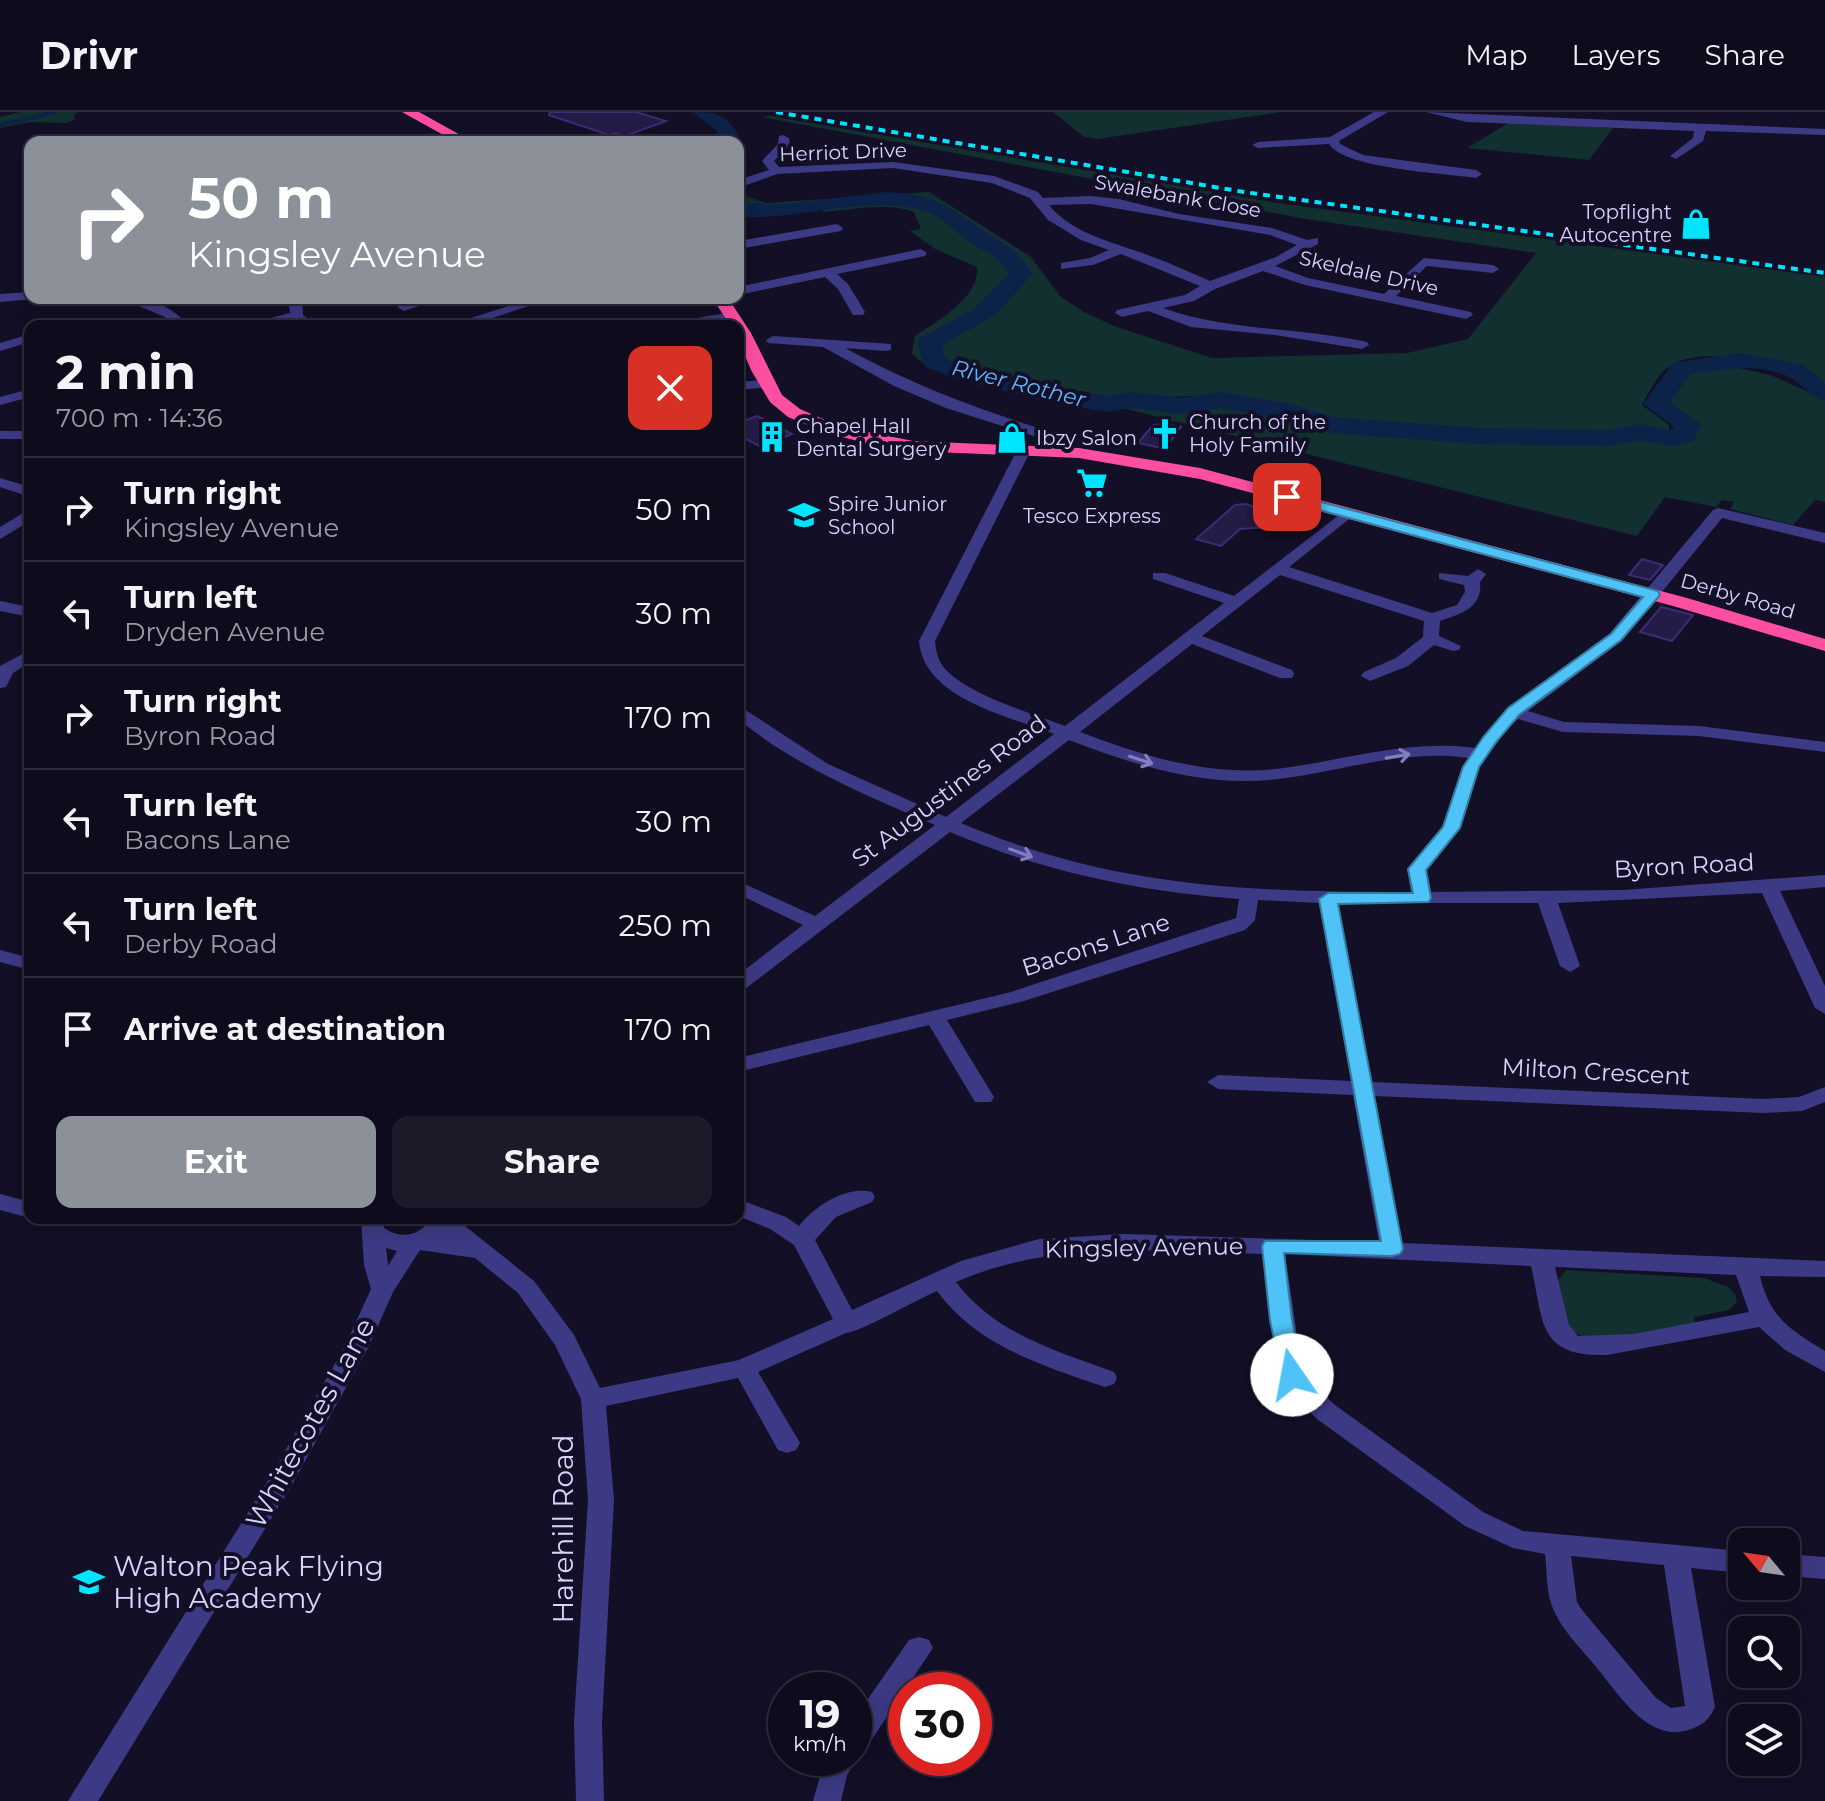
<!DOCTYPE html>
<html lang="en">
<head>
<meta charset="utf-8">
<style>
  :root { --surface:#0e0b1c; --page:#1c1929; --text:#f1f3f6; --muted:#9b9ba3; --line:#2e2b3b; --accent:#8c9099 }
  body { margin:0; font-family:Montserrat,sans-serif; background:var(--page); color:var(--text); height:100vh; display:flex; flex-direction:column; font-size:30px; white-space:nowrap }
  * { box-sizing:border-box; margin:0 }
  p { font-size:26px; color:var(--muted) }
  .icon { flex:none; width:44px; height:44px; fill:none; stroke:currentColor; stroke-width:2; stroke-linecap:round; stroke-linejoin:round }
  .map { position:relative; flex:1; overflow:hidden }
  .side { position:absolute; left:24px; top:208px; width:720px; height:904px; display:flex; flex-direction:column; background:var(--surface); border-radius:16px; box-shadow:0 4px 20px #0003,0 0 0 2px var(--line) }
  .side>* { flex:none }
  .guide { position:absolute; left:24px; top:24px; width:720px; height:168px; border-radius:16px; box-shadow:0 4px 20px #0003,0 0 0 2px var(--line); background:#8c9099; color:#fff; overflow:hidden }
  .needle { width:52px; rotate:299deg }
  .buttons { position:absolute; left:1728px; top:1416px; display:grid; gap:16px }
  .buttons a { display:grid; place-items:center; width:72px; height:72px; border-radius:16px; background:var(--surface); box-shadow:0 4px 20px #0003,0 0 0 2px var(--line); font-size:40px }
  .speed { position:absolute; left:768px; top:1560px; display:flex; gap:16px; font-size:40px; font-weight:700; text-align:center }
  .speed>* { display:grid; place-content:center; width:104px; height:104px; border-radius:50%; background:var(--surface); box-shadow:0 4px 20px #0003,0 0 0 2px var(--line); line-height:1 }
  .speed small { font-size:20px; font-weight:400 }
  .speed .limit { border:12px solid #d22; background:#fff; color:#111 }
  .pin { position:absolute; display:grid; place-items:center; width:68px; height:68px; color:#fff; margin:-34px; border-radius:16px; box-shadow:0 4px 12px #0006 }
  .me { position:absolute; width:88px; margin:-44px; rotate:348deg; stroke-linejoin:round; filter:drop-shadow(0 0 6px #0008) }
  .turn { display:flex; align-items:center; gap:28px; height:168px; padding:0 32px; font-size:36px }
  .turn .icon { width:104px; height:104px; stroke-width:2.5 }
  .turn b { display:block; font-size:56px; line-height:68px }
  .round { display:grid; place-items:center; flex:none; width:84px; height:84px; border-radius:16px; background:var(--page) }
  .head { display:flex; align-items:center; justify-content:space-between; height:136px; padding:0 32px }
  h1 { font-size:48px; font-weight:700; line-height:60px }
  .primary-button { display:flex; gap:16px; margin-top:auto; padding:16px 32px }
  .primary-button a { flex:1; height:92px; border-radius:16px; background:var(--accent); color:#fff; font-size:32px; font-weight:700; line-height:92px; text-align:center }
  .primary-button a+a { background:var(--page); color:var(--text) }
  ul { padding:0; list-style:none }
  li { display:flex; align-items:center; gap:24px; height:104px; padding:0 32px; border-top:2px solid var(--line) }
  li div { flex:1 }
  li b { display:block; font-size:30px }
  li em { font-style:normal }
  header { display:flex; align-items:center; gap:48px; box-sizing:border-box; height:112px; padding:0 40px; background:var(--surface); border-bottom:2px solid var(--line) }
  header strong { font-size:38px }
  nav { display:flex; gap:44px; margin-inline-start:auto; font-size:28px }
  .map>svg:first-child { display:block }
</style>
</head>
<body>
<header>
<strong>Drivr</strong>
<nav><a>Map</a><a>Layers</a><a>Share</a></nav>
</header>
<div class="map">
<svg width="1825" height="1689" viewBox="0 0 1825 1689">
  <rect width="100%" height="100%" fill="#130f26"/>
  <path fill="#12302f" d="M21,0H78L73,4L75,7L67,11L31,10L0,16V5Z
    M1053,0H1282L1097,27L1084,25Z
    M770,4L1278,91L1825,165V275L1814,268L1811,261C1773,253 1698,230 1666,257C1656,265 1648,282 1642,293L1669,313V318L1662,320L1636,314L1588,321L1480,319L1338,309L1269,291L1220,283L1169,285L1142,282L1107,289L973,260L941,249L924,252L912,242L915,224C937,209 980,186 977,155L935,137L910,119L921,117L914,100C887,90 852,98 824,100L820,97L744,102H738V82L766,91L929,80L1030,144L1061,185L1084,200L1114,214L1212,246L1407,241L1468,227L1536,141L1306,107L762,5Z
    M1510,10L1613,16L1589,48L1467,36Z
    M1710,255L1739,256L1770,263L1825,287V390L1815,388L1793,413L1730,397L1734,390L1722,388L1716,395L1665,385L1637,424L1118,295L1133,291L1182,297L1219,292L1287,304L1336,317L1472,327L1610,329L1661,326L1686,329L1692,313L1664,293L1689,260Z
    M1566,1158L1704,1166L1728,1175L1735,1182L1737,1190L1729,1198L1694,1205L1695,1211C1663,1217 1590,1242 1567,1214L1557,1169Z"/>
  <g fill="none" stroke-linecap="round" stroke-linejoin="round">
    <path stroke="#0c2248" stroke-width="4" d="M0,13L55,0"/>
    <path fill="#0c2248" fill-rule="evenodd" d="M693,0C722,0 728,4 742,30L738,35V30H722L716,18Z
      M887,80C939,84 944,93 986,120C1008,135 1018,137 1032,162L997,202L942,233L945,246L975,257L1043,273L1107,284L1131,280L1181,286L1221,280L1291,292L1333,305L1478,316L1609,318L1640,312L1671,318L1674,315L1643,292L1673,251L1740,241L1804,253L1825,271V289C1808,284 1803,272 1789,265C1759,250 1721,258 1690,262L1670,290L1701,312L1694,329L1671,334L1640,328L1609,334L1478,332L1330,321L1286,307L1221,296L1181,302L1131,296L1107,300L1043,289L957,267L925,255L917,231L920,226L974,197L1009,162C999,143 983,139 967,128C954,119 943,105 927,100C874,80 797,109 738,105V91L787,92Z"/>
  </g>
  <path fill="#241b47" stroke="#3b2d73" stroke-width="2" d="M550,0H636L666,9L625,24L615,21L609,23L549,3Z
    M757,304L792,322L761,335L738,323V311Z
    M1165,312L1181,315L1165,337L1138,331L1153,313Z
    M1246,392L1298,410V413L1240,417L1221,434L1196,427L1235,393Z
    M1642,447L1663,453L1650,468L1629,463Z
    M1661,495L1693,503L1672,529L1640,520Z"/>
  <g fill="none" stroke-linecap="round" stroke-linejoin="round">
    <path fill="#3d3a85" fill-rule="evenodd" d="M1374,0H1388L1339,29L1340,32L1363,43L1476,58L1482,62L1476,66C1445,61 1345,57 1329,32L1258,36L1252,33L1258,30L1330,25Z
      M1426,0L1825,17V23L1706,19L1703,29L1676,47L1670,44L1693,26L1694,19L1467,10Z
      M783,23L789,26L790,33L774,49L779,55L893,50L994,64L1038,80L1043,86L1091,84L1119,87L1179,102L1272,116L1307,128L1318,126V132L1275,154L1308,166L1384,182L1424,146L1493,153L1499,157L1493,161L1427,154L1396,184L1471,200L1473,203L1466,207L1305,173L1263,159L1215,177L1194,189L1163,196C1225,219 1301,215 1367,230L1369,233L1362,237L1275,223L1191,215L1148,199L1122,205L1115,201L1117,198L1185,183L1200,174L1121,142L1093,153L1061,157V151L1090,146L1109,138L1081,128L1048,108L1030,86L992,71L893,56L777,62L738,76V68L769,58L762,49L778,32L779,24ZM1091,92L1270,123L1297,133L1276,145L1210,169C1191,161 1173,152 1153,145C1118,131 1074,124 1049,93Z
      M837,112L843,116L841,119L738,137V129Z
      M921,137L927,141L925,144L837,162L848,172L865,200L863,203H853L838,177L825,165L738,183V175Z
      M30,180V186L35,187L0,190V182Z
      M288,186H302L303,203L316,214H301L294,208L267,214H240L290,201Z
      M421,186H442L404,199L397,195Z
      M533,186H554L467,214H446Z
      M139,188C158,187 177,200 189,214H174L165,205L139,194Z
      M732,200L737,201V207L697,214H667L674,210Z
      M30,222V230L0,239V231Z
      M773,224L891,232V238L886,239L845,236C917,275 976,296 1053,321L1064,331L1065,339L1063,342H1053L1050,333L1043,327L946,296L894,274L823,235L768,231L766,228Z
      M765,268L772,272L770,275L738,278V270Z
      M30,277V285L0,293V285Z
      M0,319H30V327H0Z
      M1024,334L1031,338L935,529C936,538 937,545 942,553C963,582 1032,601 1065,614L1224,491L1153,467V461H1165L1234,484L1348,396L1356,401L1353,404L1289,455L1432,501L1457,493L1465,480L1464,473L1439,467V461L1468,464L1478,457L1486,462L1480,470C1483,496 1460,502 1440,509L1439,524L1461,534L1459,538L1453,539L1434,533L1408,554L1370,569L1361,564L1364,560L1396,546L1423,525L1424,509L1280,463L1202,524L1292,558L1294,562L1292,566H1280L1192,532L1080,620C1143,644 1207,664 1276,657C1343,649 1407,627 1475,636L1508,596L1610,521L1713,398L1718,396L1825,421V431L1722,406L1622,529L1528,599L1564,610L1699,614L1825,630V640L1699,624L1563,620L1518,607L1507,617L1480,655L1460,716L1427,758L1431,780L1623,778L1825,763V775L1780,779L1825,874V902L1815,896L1762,781L1558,791L1580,854L1570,860L1560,854L1538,791H1338L1372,970L1763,987L1799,985L1825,975V990L1802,999L1763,1001L1375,984L1402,1131L1825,1149V1165L1760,1164C1770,1206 1790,1218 1825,1239V1260L1785,1238L1759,1215L1607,1243C1537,1245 1544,1210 1531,1154L1285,1142L1301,1251L1310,1270L1335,1293L1483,1400L1523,1419L1742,1439V1461L1691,1456L1715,1595C1709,1608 1702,1614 1688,1618C1648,1631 1618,1581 1597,1556C1581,1536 1559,1516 1551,1491C1546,1476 1547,1457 1545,1442L1513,1436L1465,1414L1317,1307L1291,1281L1277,1251L1262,1142C1157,1139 1054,1127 956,1170C994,1221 1056,1239 1114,1260L1117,1266L1114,1272L1105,1275L1096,1272C1036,1251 976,1232 937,1179C918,1187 860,1220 846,1221L758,1260L800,1331L796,1338L787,1341L778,1338L738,1266L606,1294L614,1388L602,1610L604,1689H576L574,1610L588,1388L581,1287L555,1233L518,1181L475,1146L420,1138L393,1180L369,1234L290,1376L98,1689H68L272,1362L345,1234L371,1177L364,1153L361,1106H383L384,1116C402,1128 420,1124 431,1106H455L534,1169L574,1223L600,1276L739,1248L833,1207L794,1133L770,1117L738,1104V1087L786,1105L799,1114C813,1095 847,1073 872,1080L875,1085L872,1090L836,1105L815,1128L852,1198L961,1149L1039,1127L1124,1122L1379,1130L1353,983L1218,977L1207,970L1218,963L1351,969L1319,791L1258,788L1255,808L1245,818L1024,889L947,908L994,985L991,990H975L929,913L738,960V946L1011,880L1236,806L1239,787C1138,779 1044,760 950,720L745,877L738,879V863L803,813L738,782V769L815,804L935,713C865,683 797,655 738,607V593L828,652L946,705L1054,622C1009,604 924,587 919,529L1017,338ZM1069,628C1136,654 1207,676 1279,667C1342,659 1405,637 1468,646L1462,655L1442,715L1407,757L1411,780C1249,780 1113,776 961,711ZM386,1136L397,1139L388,1154V1153ZM1555,1155L1736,1163L1749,1200L1634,1222L1578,1224L1569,1213ZM1571,1444L1664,1453L1685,1594L1671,1596L1656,1586L1582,1498L1577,1490Z
      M0,366L30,375V385L0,375Z
      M30,397V409L0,427V415Z
      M0,489L30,495V505L0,499Z
      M30,538V550L13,561L6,575L0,576V554Z
      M0,838L30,846V858L0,850Z
      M0,1082L30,1090V1106L0,1098Z
      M1786,1442L1825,1445V1467L1786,1464Z
      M919,1525L929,1528L933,1536L864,1639L855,1642L857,1646L847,1663L841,1689H813L824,1650L827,1646H854V1607L909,1528Z"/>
    <path fill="#ff4fa3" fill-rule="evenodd" d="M402,0H419L473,30H456Z
      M712,186H728L751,221L782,283L800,297L839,314L913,329L1079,336L1200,356L1687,486L1825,527V539L1673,494L1200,367L1079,346L913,339L873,333L827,321L788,305L770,290L751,258L738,227V214H731Z"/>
    <path stroke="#00e5ff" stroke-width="4" stroke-dasharray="7 6" stroke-linecap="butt" d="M776,0L1244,80L1825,161"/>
  </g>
  <defs><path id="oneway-shaft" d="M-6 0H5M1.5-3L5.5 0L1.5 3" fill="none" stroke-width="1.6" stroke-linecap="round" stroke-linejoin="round" transform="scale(2)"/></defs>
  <g stroke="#837fbc">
    <use href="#oneway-shaft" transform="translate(1398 644) rotate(-10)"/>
    <use href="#oneway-shaft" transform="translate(1141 648) rotate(18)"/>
    <use href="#oneway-shaft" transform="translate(1021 741) rotate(20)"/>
  </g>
  <path fill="#4fc3f7" stroke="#337fa1" stroke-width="2" d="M1287,381L1658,479L1660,483L1621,528L1519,603L1496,630L1479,655L1460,716L1426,758L1431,786L1429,790L1338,792L1403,1137L1400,1142L1392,1144L1284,1141L1292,1208L1303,1263L1300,1269H1284L1281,1263L1270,1208L1262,1134L1265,1129H1381L1319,787L1328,781H1413L1408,757L1443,715L1463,655L1484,624L1508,596L1611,522L1643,485L1282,388L1280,385Z"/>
  <defs>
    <symbol id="shop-bare" viewBox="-9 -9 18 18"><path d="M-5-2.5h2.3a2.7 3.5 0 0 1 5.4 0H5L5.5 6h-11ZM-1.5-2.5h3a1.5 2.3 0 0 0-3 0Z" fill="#00e5ff" stroke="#130f26" stroke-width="2.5" paint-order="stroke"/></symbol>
    <symbol id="church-bare" viewBox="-9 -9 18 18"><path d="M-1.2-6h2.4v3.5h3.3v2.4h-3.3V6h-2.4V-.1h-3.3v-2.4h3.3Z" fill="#00e5ff" stroke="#130f26" stroke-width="2.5" paint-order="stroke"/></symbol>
    <symbol id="building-bare" viewBox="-9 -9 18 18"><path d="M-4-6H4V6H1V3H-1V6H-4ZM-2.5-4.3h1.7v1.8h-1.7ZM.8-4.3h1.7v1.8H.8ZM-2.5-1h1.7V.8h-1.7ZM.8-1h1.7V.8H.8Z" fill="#00e5ff" stroke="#130f26" stroke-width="2.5" paint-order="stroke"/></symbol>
    <symbol id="supermarket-bare" viewBox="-9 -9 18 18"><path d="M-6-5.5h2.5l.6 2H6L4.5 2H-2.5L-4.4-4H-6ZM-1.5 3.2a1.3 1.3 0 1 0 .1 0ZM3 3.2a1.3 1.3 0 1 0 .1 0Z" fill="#00e5ff" stroke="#130f26" stroke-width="2.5" paint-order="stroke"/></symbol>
    <symbol id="school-bare" viewBox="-9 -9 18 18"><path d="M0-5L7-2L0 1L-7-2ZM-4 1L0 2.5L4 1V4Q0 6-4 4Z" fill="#00e5ff" stroke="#130f26" stroke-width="2.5" paint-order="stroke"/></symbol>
  </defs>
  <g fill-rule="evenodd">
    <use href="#shop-bare" x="1674" y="90" width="44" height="44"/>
    <use href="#church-bare" x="1143" y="300" width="44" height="44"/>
    <use href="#building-bare" x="750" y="303" width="44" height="44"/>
    <use href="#shop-bare" x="990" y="304" width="44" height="44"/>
    <use href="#supermarket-bare" x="1070" y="349" width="44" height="44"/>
    <use href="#school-bare" x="782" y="381" width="44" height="44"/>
    <use href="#school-bare" x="67" y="1448" width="44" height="44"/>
  </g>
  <g text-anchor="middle" stroke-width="8" stroke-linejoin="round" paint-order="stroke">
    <g font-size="20" fill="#d9d4ff" stroke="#130f26">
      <text transform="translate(843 40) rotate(-2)" y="7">Herriot Drive</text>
      <text transform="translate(1178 84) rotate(10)" y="7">Swalebank Close</text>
      <text transform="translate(1369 161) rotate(13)" y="7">Skeldale Drive</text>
      <text transform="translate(1738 484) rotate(16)" y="7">Derby Road</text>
    </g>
    <g font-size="20" fill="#d9d4ff" stroke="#130f26" text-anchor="start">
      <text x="1672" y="107" text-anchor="end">Topflight<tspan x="1672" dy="23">Autocentre</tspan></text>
      <text x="1189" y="317">Church of the<tspan x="1189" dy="23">Holy Family</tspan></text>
      <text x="796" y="321">Chapel Hall<tspan x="796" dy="23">Dental Surgery</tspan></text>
      <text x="1036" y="333">Ibzy Salon</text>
      <text x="828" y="399">Spire Junior<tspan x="828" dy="23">School</tspan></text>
      <text x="1092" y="411" text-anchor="middle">Tesco Express</text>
    </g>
    <g font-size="22" font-style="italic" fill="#62b6ff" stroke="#130f26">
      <text transform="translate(1019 271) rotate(14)" y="8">River Rother</text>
    </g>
    <g font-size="24" fill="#d9d4ff" stroke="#130f26">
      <text transform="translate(949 679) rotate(-37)" y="8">St Augustines Road</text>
      <text transform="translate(1684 754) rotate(-3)" y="8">Byron Road</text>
      <text transform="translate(1096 833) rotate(-18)" y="8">Bacons Lane</text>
      <text transform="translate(1596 960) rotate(3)" y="8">Milton Crescent</text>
      <text transform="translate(1144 1136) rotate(-1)" y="8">Kingsley Avenue</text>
    </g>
    <g font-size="28" fill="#d9d4ff" stroke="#130f26">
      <text transform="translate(310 1311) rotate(-61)" y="10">Whitecotes Lane</text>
      <text transform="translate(563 1417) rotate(-90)" y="10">Harehill Road</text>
    </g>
    <g font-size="28" fill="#d9d4ff" stroke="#130f26" text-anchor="start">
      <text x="113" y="1464">Walton Peak Flying<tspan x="113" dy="32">High Academy</tspan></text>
    </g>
  </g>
</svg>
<div class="buttons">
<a><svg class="needle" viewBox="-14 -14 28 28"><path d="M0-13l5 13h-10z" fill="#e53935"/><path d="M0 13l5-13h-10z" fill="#9b9ba3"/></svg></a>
<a><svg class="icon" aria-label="search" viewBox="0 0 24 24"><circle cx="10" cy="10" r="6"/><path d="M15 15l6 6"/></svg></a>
<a><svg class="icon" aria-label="layers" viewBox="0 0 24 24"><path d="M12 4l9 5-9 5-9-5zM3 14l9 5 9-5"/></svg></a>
</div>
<div class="speed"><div>19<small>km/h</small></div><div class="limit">30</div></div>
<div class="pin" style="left:1287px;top:385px;background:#d93025"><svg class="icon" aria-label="arrive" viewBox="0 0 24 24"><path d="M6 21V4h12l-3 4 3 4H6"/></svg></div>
<svg class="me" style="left:1292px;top:1263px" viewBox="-20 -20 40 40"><circle r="19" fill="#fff"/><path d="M0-13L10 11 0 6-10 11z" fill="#4fc3f7"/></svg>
<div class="guide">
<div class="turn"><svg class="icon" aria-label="right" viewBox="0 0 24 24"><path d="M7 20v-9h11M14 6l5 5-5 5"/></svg><div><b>50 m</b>Kingsley Avenue</div></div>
</div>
<section class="side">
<div class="head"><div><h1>2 min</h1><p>700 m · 14:36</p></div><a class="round" style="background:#d93025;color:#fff"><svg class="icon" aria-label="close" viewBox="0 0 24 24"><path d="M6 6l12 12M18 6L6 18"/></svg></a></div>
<ul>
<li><svg class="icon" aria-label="right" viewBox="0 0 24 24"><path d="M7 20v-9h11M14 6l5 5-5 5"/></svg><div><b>Turn right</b><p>Kingsley Avenue</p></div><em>50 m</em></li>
<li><svg class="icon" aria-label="left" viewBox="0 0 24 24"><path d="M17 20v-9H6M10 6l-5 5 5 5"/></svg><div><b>Turn left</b><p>Dryden Avenue</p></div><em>30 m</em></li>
<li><svg class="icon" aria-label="right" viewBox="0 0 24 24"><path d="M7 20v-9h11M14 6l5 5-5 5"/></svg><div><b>Turn right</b><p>Byron Road</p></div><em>170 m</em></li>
<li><svg class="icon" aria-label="left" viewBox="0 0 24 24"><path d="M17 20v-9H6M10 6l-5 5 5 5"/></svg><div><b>Turn left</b><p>Bacons Lane</p></div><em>30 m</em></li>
<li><svg class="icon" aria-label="left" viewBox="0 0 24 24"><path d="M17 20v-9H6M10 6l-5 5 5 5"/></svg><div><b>Turn left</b><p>Derby Road</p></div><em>250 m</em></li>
<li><svg class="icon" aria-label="arrive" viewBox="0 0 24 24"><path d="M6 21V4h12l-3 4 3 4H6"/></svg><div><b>Arrive at destination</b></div><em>170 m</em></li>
</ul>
<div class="primary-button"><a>Exit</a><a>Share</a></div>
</section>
</div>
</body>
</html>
